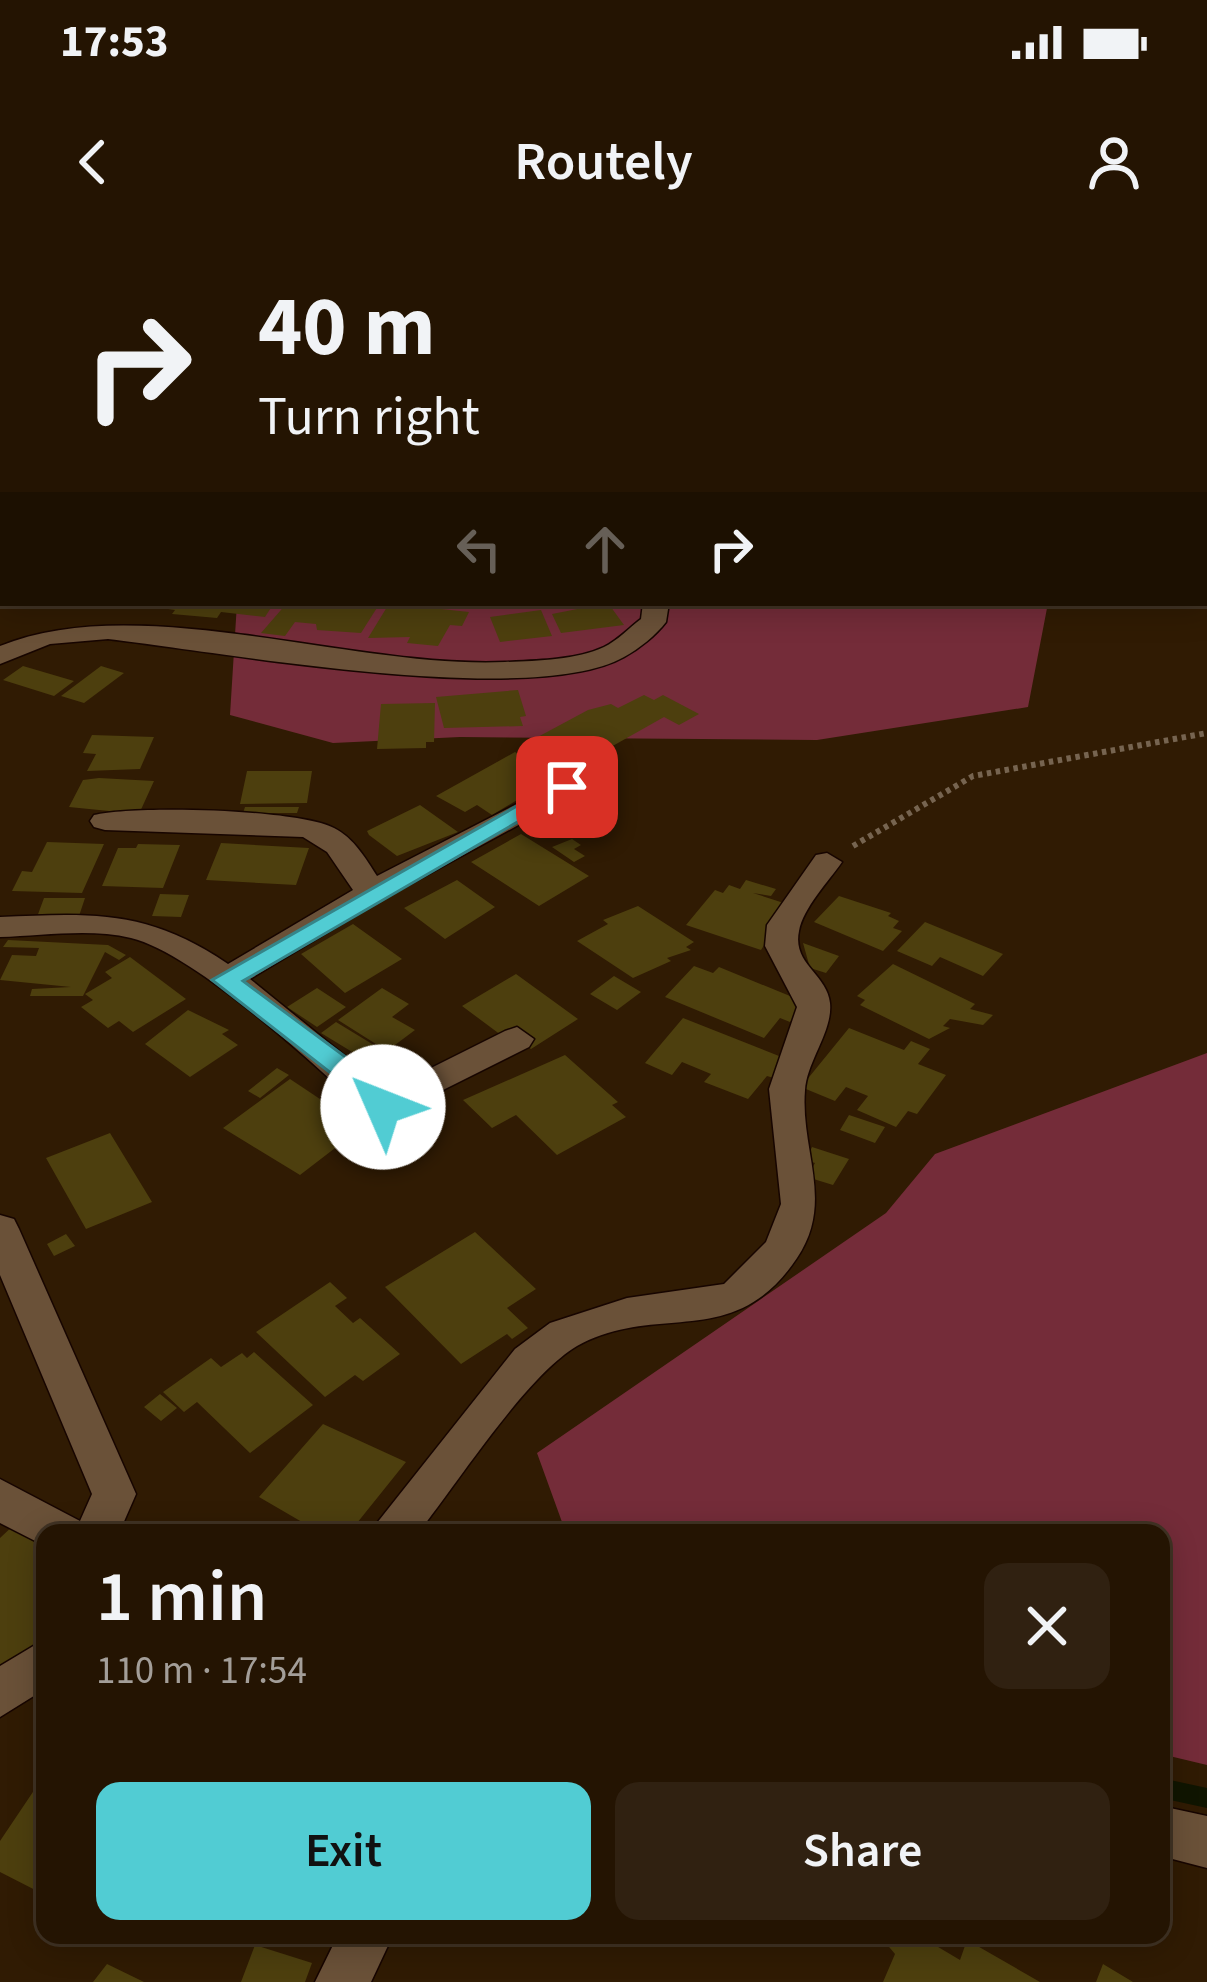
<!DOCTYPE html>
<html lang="en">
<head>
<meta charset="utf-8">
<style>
  :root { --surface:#241402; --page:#302111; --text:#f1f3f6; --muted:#a39e99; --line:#413324; --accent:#51ccd3 }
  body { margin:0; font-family:"Source Sans 3",sans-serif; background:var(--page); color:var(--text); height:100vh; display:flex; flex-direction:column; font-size:45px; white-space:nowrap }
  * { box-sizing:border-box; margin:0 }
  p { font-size:39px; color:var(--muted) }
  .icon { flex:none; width:66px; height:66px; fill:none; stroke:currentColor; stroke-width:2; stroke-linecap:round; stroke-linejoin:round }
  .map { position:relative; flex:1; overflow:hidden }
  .sheet { position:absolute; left:36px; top:1284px; width:1134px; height:420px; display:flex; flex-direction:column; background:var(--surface); border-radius:24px; box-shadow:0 6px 30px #0003,0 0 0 3px var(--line) }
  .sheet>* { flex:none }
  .banner { position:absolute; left:0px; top:0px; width:1209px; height:366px; box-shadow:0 6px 30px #0003,0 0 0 3px var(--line); background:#241402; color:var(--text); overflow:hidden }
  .pin { position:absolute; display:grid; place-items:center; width:102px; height:102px; color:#fff; margin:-51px; border-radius:24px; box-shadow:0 6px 18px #0006 }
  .me { position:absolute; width:132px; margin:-66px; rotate:314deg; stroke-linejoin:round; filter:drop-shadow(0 0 9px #0008) }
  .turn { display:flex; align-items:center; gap:42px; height:252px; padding:0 60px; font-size:54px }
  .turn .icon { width:156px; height:156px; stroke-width:2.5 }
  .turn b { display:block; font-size:84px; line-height:102px }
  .lanes { display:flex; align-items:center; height:114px; padding:0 60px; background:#0003; justify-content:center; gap:60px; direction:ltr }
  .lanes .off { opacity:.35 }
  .round { display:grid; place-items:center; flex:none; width:126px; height:126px; border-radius:24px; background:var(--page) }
  .head { display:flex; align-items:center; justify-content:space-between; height:204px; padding:0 60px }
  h1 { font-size:72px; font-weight:600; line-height:90px }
  .cta { display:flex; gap:24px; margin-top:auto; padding:24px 60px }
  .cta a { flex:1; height:138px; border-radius:24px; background:var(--accent); color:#111; font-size:48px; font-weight:600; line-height:138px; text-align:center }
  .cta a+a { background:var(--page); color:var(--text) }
  .status { display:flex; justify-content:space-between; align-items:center; height:84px; padding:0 60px; background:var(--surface); direction:ltr }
  .status svg { height:33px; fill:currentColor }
  header { display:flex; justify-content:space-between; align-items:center; height:156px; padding:0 60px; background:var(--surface); font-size:54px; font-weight:600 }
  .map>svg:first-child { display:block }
</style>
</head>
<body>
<div class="status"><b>17:53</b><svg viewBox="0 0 49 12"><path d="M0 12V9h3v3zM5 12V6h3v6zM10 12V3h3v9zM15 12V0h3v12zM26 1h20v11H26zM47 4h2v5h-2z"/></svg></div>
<header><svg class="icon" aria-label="back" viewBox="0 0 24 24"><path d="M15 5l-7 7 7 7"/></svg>Routely<svg class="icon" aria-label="person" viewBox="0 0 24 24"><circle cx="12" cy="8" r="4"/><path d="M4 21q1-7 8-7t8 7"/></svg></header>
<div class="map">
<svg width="1207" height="1742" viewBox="0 0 1207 1742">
  <rect width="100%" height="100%" fill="#301b03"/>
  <path fill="#742c39" d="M0,0H594L3,3L0,222Z
    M635,0H1207V341L1206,3Z
    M237,363H1048L1028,467L817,500L460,497L333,503L230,475Z
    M1207,813V1525L1161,1514V1293H566L537,1213L886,973L935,914Z"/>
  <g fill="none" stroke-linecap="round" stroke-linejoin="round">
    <path fill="#101500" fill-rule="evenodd" d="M1161,1538L1207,1548V1568L1161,1558Z"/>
  </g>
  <path fill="#4d3f0e" d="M172,363H274L265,377L221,372L217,378L172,374L175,370L168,369Z
    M287,363H380L361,393L317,390L316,384L295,382L285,396L261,393Z
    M608,363L624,385L561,393L552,374Z
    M413,366L469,372L462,386L450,385L438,406L407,403L410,397L368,398L387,367Z
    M541,370L552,396L500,402L490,377Z
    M23,426L74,441L54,456L3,440Z
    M101,426L124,433L84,463L61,456Z
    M518,450L526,476L520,477L523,486L444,488L436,457Z
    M644,455L654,460L663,455L699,474L679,485L664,477L579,525L534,499L588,470L611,464L618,468Z
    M435,463L434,502H426V508L377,509L381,464Z
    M92,495L154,497L140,529L87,531L96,514L83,513Z
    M515,512L547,530L526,542L537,548L492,575L477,565L465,572L436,556Z
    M247,531H312L307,563L240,564Z
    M83,540L99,538L154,541L139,574L69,567Z
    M420,565L458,592L397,616L369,595L367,591Z
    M245,567H299L297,573H243Z
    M521,594L589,636L539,666L471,622Z
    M572,599L581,605L574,609L585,616L574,622L552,607Z
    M47,602L104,604L82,653L12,651L22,631L32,632Z
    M221,603L309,608L296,645L206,640Z
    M138,604L180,605L163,648L102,646L118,608H136Z
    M457,640L495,667L445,699L404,668Z
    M746,640L776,649L771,656L753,653L790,665L761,710L686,685L715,650L723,653L729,645L740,649Z
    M160,654L189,655L181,677L152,676Z
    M839,656L891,673L888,676L899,681L893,688L902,691L883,711L814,682Z
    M44,658H85L79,676L37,677Z
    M638,666L694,702L686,707L691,710L667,718L671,721L633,738L577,701L608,684L603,680Z
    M925,682L1003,714L983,736L940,717L932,726L897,711Z
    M353,684L402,719L345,753L301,714Z
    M8,700L108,705L126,715L119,720L105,712L83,756H30L32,749L71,747L0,740L12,715L36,716L39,708L3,707Z
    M803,703L839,716L826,733L810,728Z
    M130,717L186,759L133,792L119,781L108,788L81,767L93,760L85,754L112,738L105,732Z
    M893,724L975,764L970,769L993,775L983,785L950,779L943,786L950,788L929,799L860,765L865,760L857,756Z
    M694,726L713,733L719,727L807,763L790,782L780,778L764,798L665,757Z
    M516,734L578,779L531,809L512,794L505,798L462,766Z
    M614,736L641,752L617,770L590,754Z
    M317,748L346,767L317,787L287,767Z
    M382,748L409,764L392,777L415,790L387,811L338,780Z
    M188,770L229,790L222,794L238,805L190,837L145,804Z
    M683,778L779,816L787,821L777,839L767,836L748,859L704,842L711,834L682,822L672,835L645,823Z
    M336,782L382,810L367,821L321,793Z
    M849,788L904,810L911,801L930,809L918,824L946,835L917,874L908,871L896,887L857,870L868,856L846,847L835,861L801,847Z
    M565,815L618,862L612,865L626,877L557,915L516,875L492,888L463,860Z
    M277,828L289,835L260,858L248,851Z
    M290,839L329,865L322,870L356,892L300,935L223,888Z
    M849,875L885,887L875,903L840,890Z
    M110,893L152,962L86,989L46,918Z
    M812,907L849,919L833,945L807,937L815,923L806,920Z
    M475,992L536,1049L507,1068L528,1088L512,1099L507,1094L461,1124L385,1047Z
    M66,994L75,1006L54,1016L47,1004Z
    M330,1042L347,1058L335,1066L353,1083L360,1078L400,1114L363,1141L355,1135L325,1157L256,1092Z
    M254,1112L313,1165L250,1213L197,1162L184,1172L163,1152L211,1118L221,1127L242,1113L247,1118Z
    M160,1154L177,1168L161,1181L144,1167Z
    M323,1184L406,1222L349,1293H310L314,1289L259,1257Z
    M17,1282L45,1303L38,1310L45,1315V1399L0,1443V1298Z
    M45,1534V1655L0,1632V1601Z
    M879,1695H918L960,1720L967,1700L1040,1742H883L895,1714Z
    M255,1705L312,1723L305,1742H241Z
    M107,1724L144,1742H93Z
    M1103,1724L1133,1742H1096Z"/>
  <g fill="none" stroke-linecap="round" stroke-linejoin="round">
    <defs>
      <path id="lane" d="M3,236V246L0,247V237Z"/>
      <path id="street" d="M643,363H669L666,382C656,395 639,409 624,417C532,469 221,412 108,399L50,404L0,424V406C138,349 353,429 505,422C536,421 576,420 604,407C617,401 629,388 641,379Z
        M567,538L582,547L577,553L381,660L250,739L387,850L505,791L517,787L534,799L529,807L383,880L370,876C319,828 196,714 131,698C89,688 42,696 0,697V677C92,673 148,669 228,724L353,650L327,612L303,597L105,590L94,587L90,581L94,575C135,565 298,569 334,588C354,598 366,619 377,636Z
        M827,613L842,622C829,641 803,668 799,691C792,724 827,734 830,763C833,791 807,821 805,850C800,910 835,962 797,1018C734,1113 657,1061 577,1106C526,1136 457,1244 418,1293H369L515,1109L550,1083L627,1058L724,1044L766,1002L781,964L769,849L797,767L765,706L767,685L816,615Z
        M0,975L14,979L19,989L136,1254L119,1293H45V1306L0,1283V1239L80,1281L92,1254L0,1035Z
        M45,1399V1449L0,1477V1426Z
        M1161,1566L1207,1576V1628L1161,1616Z
        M338,1695H393L371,1742H315Z"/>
    </defs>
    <use href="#lane" stroke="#170500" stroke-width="3"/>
    <use href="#street" stroke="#170500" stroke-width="3"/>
    <path stroke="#766450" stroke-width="6" stroke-dasharray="4.5 4.5" stroke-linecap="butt" d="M853,606L973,536L1207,493"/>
    <use href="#lane" fill="#6a5138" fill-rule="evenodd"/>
    <use href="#street" fill="#6a5138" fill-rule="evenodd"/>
  </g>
  <path fill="#51ccd3" stroke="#358589" stroke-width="3" d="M559,542L578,547L243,741L351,821L392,861V874H373L332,834L212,740Z"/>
</svg>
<div class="pin" style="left:567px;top:547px;background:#d93025"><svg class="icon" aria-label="arrive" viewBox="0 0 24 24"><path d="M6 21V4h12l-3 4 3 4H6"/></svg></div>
<svg class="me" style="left:383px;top:867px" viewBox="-20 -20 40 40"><circle r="19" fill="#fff"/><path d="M0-13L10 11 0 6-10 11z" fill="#51ccd3"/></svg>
<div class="banner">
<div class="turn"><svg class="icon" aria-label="right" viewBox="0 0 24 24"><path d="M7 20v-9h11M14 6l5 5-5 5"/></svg><div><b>40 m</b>Turn right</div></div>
<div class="lanes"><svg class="icon off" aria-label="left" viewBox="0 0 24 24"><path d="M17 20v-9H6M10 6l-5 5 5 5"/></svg><svg class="icon off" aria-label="ahead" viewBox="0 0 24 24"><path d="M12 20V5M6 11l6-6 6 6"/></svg><svg class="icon" aria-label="right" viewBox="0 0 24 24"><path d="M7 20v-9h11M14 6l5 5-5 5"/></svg></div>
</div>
<section class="sheet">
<div class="head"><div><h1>1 min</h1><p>110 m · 17:54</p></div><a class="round"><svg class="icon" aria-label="close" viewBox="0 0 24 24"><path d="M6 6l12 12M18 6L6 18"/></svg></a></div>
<div class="cta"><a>Exit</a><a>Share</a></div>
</section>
</div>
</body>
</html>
